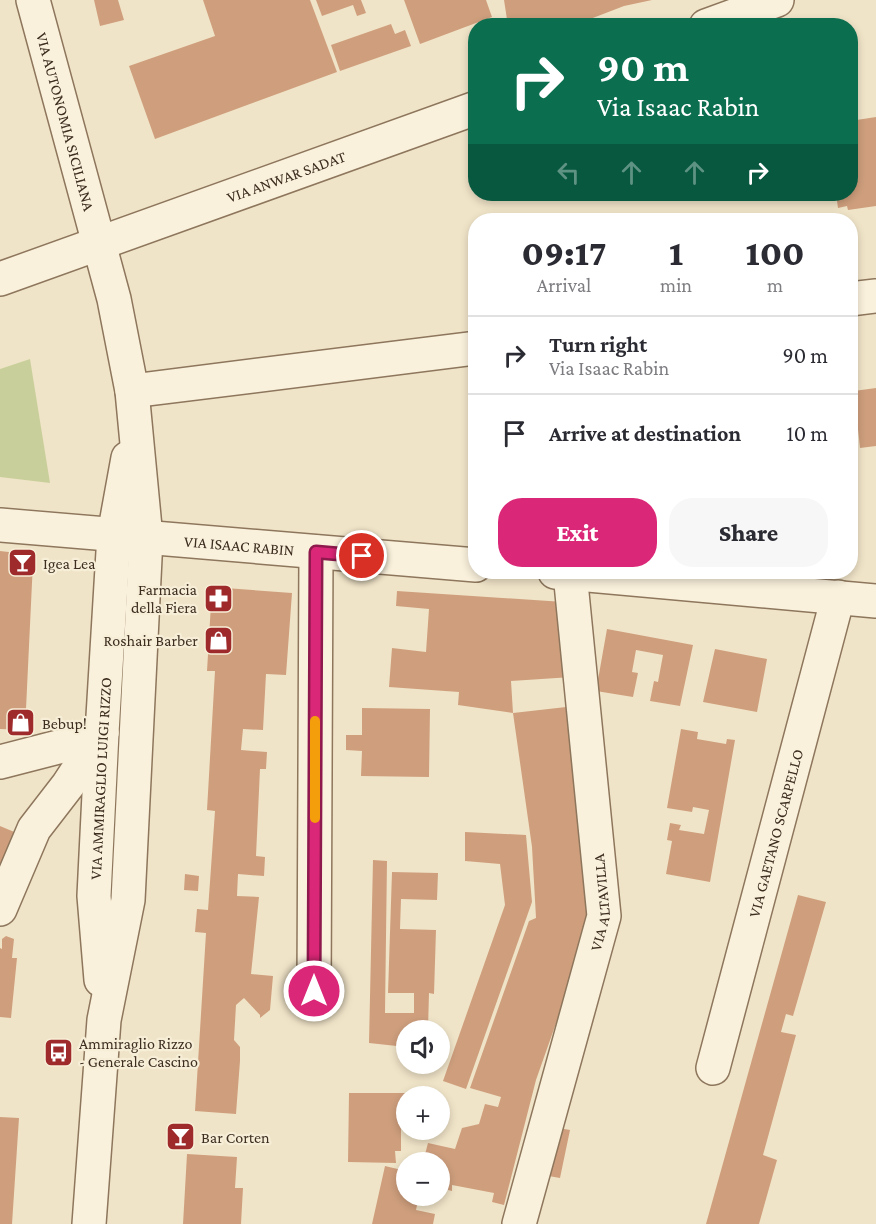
<!DOCTYPE html>
<html lang="en">
<head>
<meta charset="utf-8">
<style>
  :root { --surface:#fff; --page:#f7f7f7; --text:#2b2b33; --muted:#7c7c81; --line:#e1e1e2; --accent:#db2777 }
  body { margin:0; font-family:"Crimson Pro",serif; background:var(--page); color:var(--text); height:100vh; display:flex; flex-direction:column; font-size:22px; white-space:nowrap }
  * { box-sizing:border-box; margin:0 }
  p { font-size:20px; color:var(--muted) }
  .icon { flex:none; width:33px; height:33px; fill:none; stroke:currentColor; stroke-width:2; stroke-linecap:round; stroke-linejoin:round }
  .map { position:relative; flex:1; overflow:hidden }
  .panel { position:absolute; left:468px; top:213px; width:390px; height:366px; display:flex; flex-direction:column; background:var(--surface); border-radius:24px; box-shadow:0 3px 9px #0003 }
  .panel>* { flex:none }
  .banner { position:absolute; left:468px; top:18px; width:390px; height:183px; border-radius:24px; box-shadow:0 3px 9px #0003; background:#0b6e4f; color:#fff; overflow:hidden }
  .buttons { position:absolute; left:396px; top:1020px; display:grid; gap:12px }
  .buttons a { display:grid; place-items:center; width:54px; height:54px; border-radius:50%; background:var(--surface); box-shadow:0 3px 9px #0003; font-size:30px }
  .pin { position:absolute; display:grid; place-items:center; width:51px; height:51px; color:#fff; margin:-26px; border:3px solid #fff; border-radius:50%; box-shadow:0 2px 6px #0007 }
  .me { position:absolute; width:66px; margin:-33px; rotate:0deg; stroke-linejoin:round; filter:drop-shadow(0 0 4px #0008) }
  .turn { display:flex; align-items:center; gap:21px; height:126px; padding:0 30px; font-size:27px }
  .turn .icon { width:78px; height:78px; stroke-width:2.5 }
  .turn b { display:block; font-size:42px; line-height:51px }
  .lanes { display:flex; align-items:center; height:57px; padding:0 30px; background:#0003; justify-content:center; gap:30px; direction:ltr }
  .lanes .off { opacity:.35 }
  .eta { display:flex; justify-content:space-evenly; align-items:center; height:102px; text-align:center }
  .eta b { font-size:36px; font-weight:800; line-height:42px }
  .primary-button { display:flex; gap:12px; margin-top:auto; padding:12px 30px }
  .primary-button a { flex:1; height:69px; border-radius:24px; background:var(--accent); color:#fff; font-size:24px; font-weight:800; line-height:69px; text-align:center }
  .primary-button a+a { background:var(--page); color:var(--text) }
  ul { padding:0; list-style:none }
  li { display:flex; align-items:center; gap:18px; height:78px; padding:0 30px; border-top:2px solid var(--line) }
  li div { flex:1 }
  li b { display:block; font-size:22px }
  li em { font-style:normal }
  .map>svg:first-child { display:block }
</style>
</head>
<body>
<div class="map">
<svg width="876" height="1224" viewBox="0 0 876 1224">
  <rect width="100%" height="100%" fill="#f0e4c8"/>
  <path fill="#c9cf9b" d="M30,359L50,483L0,477V369Z"/>
  <path fill="#cf9f7d" d="M94,0H118L124,20L100,26Z
    M203,0H310L337,72L155,139L129,66L215,36Z
    M316,0H361L366,13L357,16L353,5L322,16Z
    M404,0H486L492,17L420,44Z
    M504,0H652L624,6L572,26H508Z
    M391,24L395,34L405,30L411,46L340,71L331,45Z
    M876,117V206L848,210L847,206L838,208L836,194H850V121Z
    M876,388V446L860,448L854,391Z
    M0,551L26,554L33,562L25,730L0,729Z
    M212,587L292,593L286,675L266,674L263,730L243,729L241,750L267,752L266,769H260L256,856L265,857L264,876L238,874L237,896L259,897L251,974L273,976L270,1010L260,1018V1015L244,998L236,1005L234,1040L240,1047V1061L236,1114L195,1111L206,933L195,932L197,909L208,910L215,811L207,810L215,671H207Z
    M397,591L564,602L572,677L511,681L513,713L458,705L459,692L389,687L392,648L426,652L429,609L396,606Z
    M607,629L693,645L680,706L650,701L654,681L658,682L663,655L636,650L632,672L638,673L633,697L596,691Z
    M715,649L767,659L757,712L703,702Z
    M575,706L597,907L536,1080L504,1205L492,1202L494,1193L452,1185V1191L440,1188V1162H423L428,1143L455,1149L462,1128L479,1124L485,1104L498,1107L501,1097L470,1088L529,921L536,918L532,847L513,713Z
    M362,708L430,709L429,777L361,776L362,751L346,750V735H362Z
    M681,729L698,732L697,739L726,744L727,739L735,740L710,882L666,874L672,841L667,840L670,823L681,825L679,830L704,834L709,810L693,807L692,812L667,808Z
    M0,826L19,834L0,879Z
    M465,832L526,835L532,902L466,1089L443,1081L505,905L500,864L465,861Z
    M373,860L387,861L385,1013H414V993H388L392,872L438,873L437,900L401,899L400,929L436,930L434,994L429,993L428,1030H406V1047L369,1043Z
    M185,874L199,876L198,891L184,890Z
    M798,895L826,902L793,1016L786,1014L781,1032L796,1035L763,1155L777,1160L759,1224H706Z
    M6,936L14,939L12,958H17L11,1018L0,1017V948L2,949V939Z
    M349,1093H410V1096H406V1121H401V1151H395L396,1163L348,1162Z
    M0,1117L19,1118L12,1224H0Z
    M548,1126L570,1130L560,1178L537,1174Z
    M187,1154L237,1157L235,1188H243L241,1224H183Z
    M385,1166L406,1171V1196H419L416,1210L435,1214L433,1224H372Z"/>
  <g fill="none" stroke-linecap="round" stroke-linejoin="round">
    <defs>
      <g id="minor">
        <path id="s1" d="M33,0L114,299L132,391L146,538L128,900L104,1020L89,1224"/>
        <path d="M706,26L777,0"/>
        <path id="s2" d="M0,279L476,108"/>
        <path d="M850,299L876,296"/>
        <path d="M132,391L476,348"/>
        <path id="s3" d="M0,525L476,565"/>
        <path d="M555,572L876,601"/>
        <path d="M0,762L70,744L102,733"/>
        <path d="M0,909L34,829L68,785L102,733"/>
        <path id="s4" d="M101,980L94,896L102,733L114,535L128,458"/>
        <path d="M314,991L316,552"/>
        <path id="s5" d="M713,1068L838,597"/>
        <path id="s6" d="M519,1224L604,916L570,573"/>
      </g>
    </defs>
    <use href="#minor" stroke="#8d765c" stroke-width="36"/>
    <use href="#minor" stroke="#faf1dc" stroke-width="33"/>
  </g>
  <g fill="none" stroke-linecap="round" stroke-linejoin="round">
    <defs>
      <path id="route" d="M314,991L316,552L362,556"/>
    </defs>
    <use href="#route" stroke="#8e194d" stroke-width="15"/>
    <use href="#route" stroke="#db2777" stroke-width="10"/>
    <path stroke="#f59e0b" stroke-width="10" d="M315,818V721"/>
  </g>
  <defs>
    <symbol id="bar-square" viewBox="-11 -11 22 22"><rect x="-9" y="-9" width="18" height="18" rx="4" fill="#9e2a2b" stroke="#f7eed8"/><path d="M-6-5H6L.8 .8V4.5H3.5V6h-7V4.5H-.8V.8Z" fill="#fff"/></symbol>
    <symbol id="pharmacy-square" viewBox="-11 -11 22 22"><rect x="-9" y="-9" width="18" height="18" rx="4" fill="#9e2a2b" stroke="#f7eed8"/><path d="M-2-6h4v4h4v4h-4v4h-4v-4h-4v-4h4Z" fill="#fff"/></symbol>
    <symbol id="shop-square" viewBox="-11 -11 22 22"><rect x="-9" y="-9" width="18" height="18" rx="4" fill="#9e2a2b" stroke="#f7eed8"/><path d="M-5-2.5h2.3a2.7 3.5 0 0 1 5.4 0H5L5.5 6h-11ZM-1.5-2.5h3a1.5 2.3 0 0 0-3 0Z" fill="#fff"/></symbol>
    <symbol id="bus-square" viewBox="-11 -11 22 22"><rect x="-9" y="-9" width="18" height="18" rx="4" fill="#9e2a2b" stroke="#f7eed8"/><path d="M-5-6H5V4H4V6H2V4H-2V6H-4V4H-5ZM-3.5-4V0h7V-4ZM-3.5 1.2v1.5H-2V1.2ZM2 1.2v1.5H3.5V1.2Z" fill="#fff"/></symbol>
  </defs>
  <g fill-rule="evenodd">
    <use href="#bar-square" x="6" y="546" width="33" height="33"/>
    <use href="#pharmacy-square" x="202" y="582" width="33" height="33"/>
    <use href="#shop-square" x="202" y="624" width="33" height="33"/>
    <use href="#shop-square" x="4" y="706" width="33" height="33"/>
    <use href="#bus-square" x="42" y="1036" width="33" height="33"/>
    <use href="#bar-square" x="164" y="1120" width="33" height="33"/>
  </g>
  <g text-anchor="middle" stroke-width="4.5" stroke-linejoin="round" paint-order="stroke">
    <g font-size="16" fill="#3d2e20" stroke="#f7eed8">
      <text dy="6" stroke="none"><textPath href="#s1" startOffset="126">VIA AUTONOMIA SICILIANA</textPath></text>
      <text dy="6" stroke="none"><textPath href="#s2" startOffset="304">VIA ANWAR SADAT</textPath></text>
      <text dy="6" stroke="none"><textPath href="#s3" startOffset="240">VIA ISAAC RABIN</textPath></text>
      <text dy="6" stroke="none"><textPath href="#s4" startOffset="202">VIA AMMIRAGLIO LUIGI RIZZO</textPath></text>
      <text dy="6" stroke="none"><textPath href="#s5" startOffset="243">VIA GAETANO SCARPELLO</textPath></text>
      <text dy="6" stroke="none"><textPath href="#s6" startOffset="333">VIA ALTAVILLA</textPath></text>
    </g>
    <g font-size="16" fill="#3d2e20" stroke="#f7eed8" text-anchor="start">
      <text x="43" y="569">Igea Lea</text>
      <text x="197" y="595" text-anchor="end">Farmacia<tspan x="197" dy="18">della Fiera</tspan></text>
      <text x="198" y="646" text-anchor="end">Roshair Barber</text>
      <text x="42" y="729">Bebup!</text>
      <text x="79" y="1049">Ammiraglio Rizzo<tspan x="79" dy="18">- Generale Cascino</tspan></text>
      <text x="201" y="1143">Bar Corten</text>
    </g>
  </g>
</svg>
<div class="buttons">
<a><svg class="icon" aria-label="sound" viewBox="0 0 24 24"><path d="M4 9h4l5-4v14l-5-4H4zM17 9q2 3 0 6"/></svg></a>
<a>+</a>
<a>−</a>
</div>
<div class="pin" style="left:362px;top:556px;background:#d93025"><svg class="icon" aria-label="arrive" viewBox="0 0 24 24"><path d="M6 21V4h12l-3 4 3 4H6"/></svg></div>
<svg class="me" style="left:314px;top:991px" viewBox="-20 -20 40 40"><circle r="17" fill="#db2777" stroke="#fff" stroke-width="3"/><path d="M0-11L8 9 0 5-8 9z" fill="#fff"/></svg>
<div class="banner">
<div class="turn"><svg class="icon" aria-label="right" viewBox="0 0 24 24"><path d="M7 20v-9h11M14 6l5 5-5 5"/></svg><div><b>90 m</b>Via Isaac Rabin</div></div>
<div class="lanes"><svg class="icon off" aria-label="left" viewBox="0 0 24 24"><path d="M17 20v-9H6M10 6l-5 5 5 5"/></svg><svg class="icon off" aria-label="ahead" viewBox="0 0 24 24"><path d="M12 20V5M6 11l6-6 6 6"/></svg><svg class="icon off" aria-label="ahead" viewBox="0 0 24 24"><path d="M12 20V5M6 11l6-6 6 6"/></svg><svg class="icon" aria-label="right" viewBox="0 0 24 24"><path d="M7 20v-9h11M14 6l5 5-5 5"/></svg></div>
</div>
<section class="panel">
<div class="eta">
<div><b>09:17</b><p>Arrival</p></div>
<div><b>1</b><p>min</p></div>
<div><b>100</b><p>m</p></div>
</div>
<ul>
<li><svg class="icon" aria-label="right" viewBox="0 0 24 24"><path d="M7 20v-9h11M14 6l5 5-5 5"/></svg><div><b>Turn right</b><p>Via Isaac Rabin</p></div><em>90 m</em></li>
<li><svg class="icon" aria-label="arrive" viewBox="0 0 24 24"><path d="M6 21V4h12l-3 4 3 4H6"/></svg><div><b>Arrive at destination</b></div><em>10 m</em></li>
</ul>
<div class="primary-button"><a>Exit</a><a>Share</a></div>
</section>
</div>
</body>
</html>
